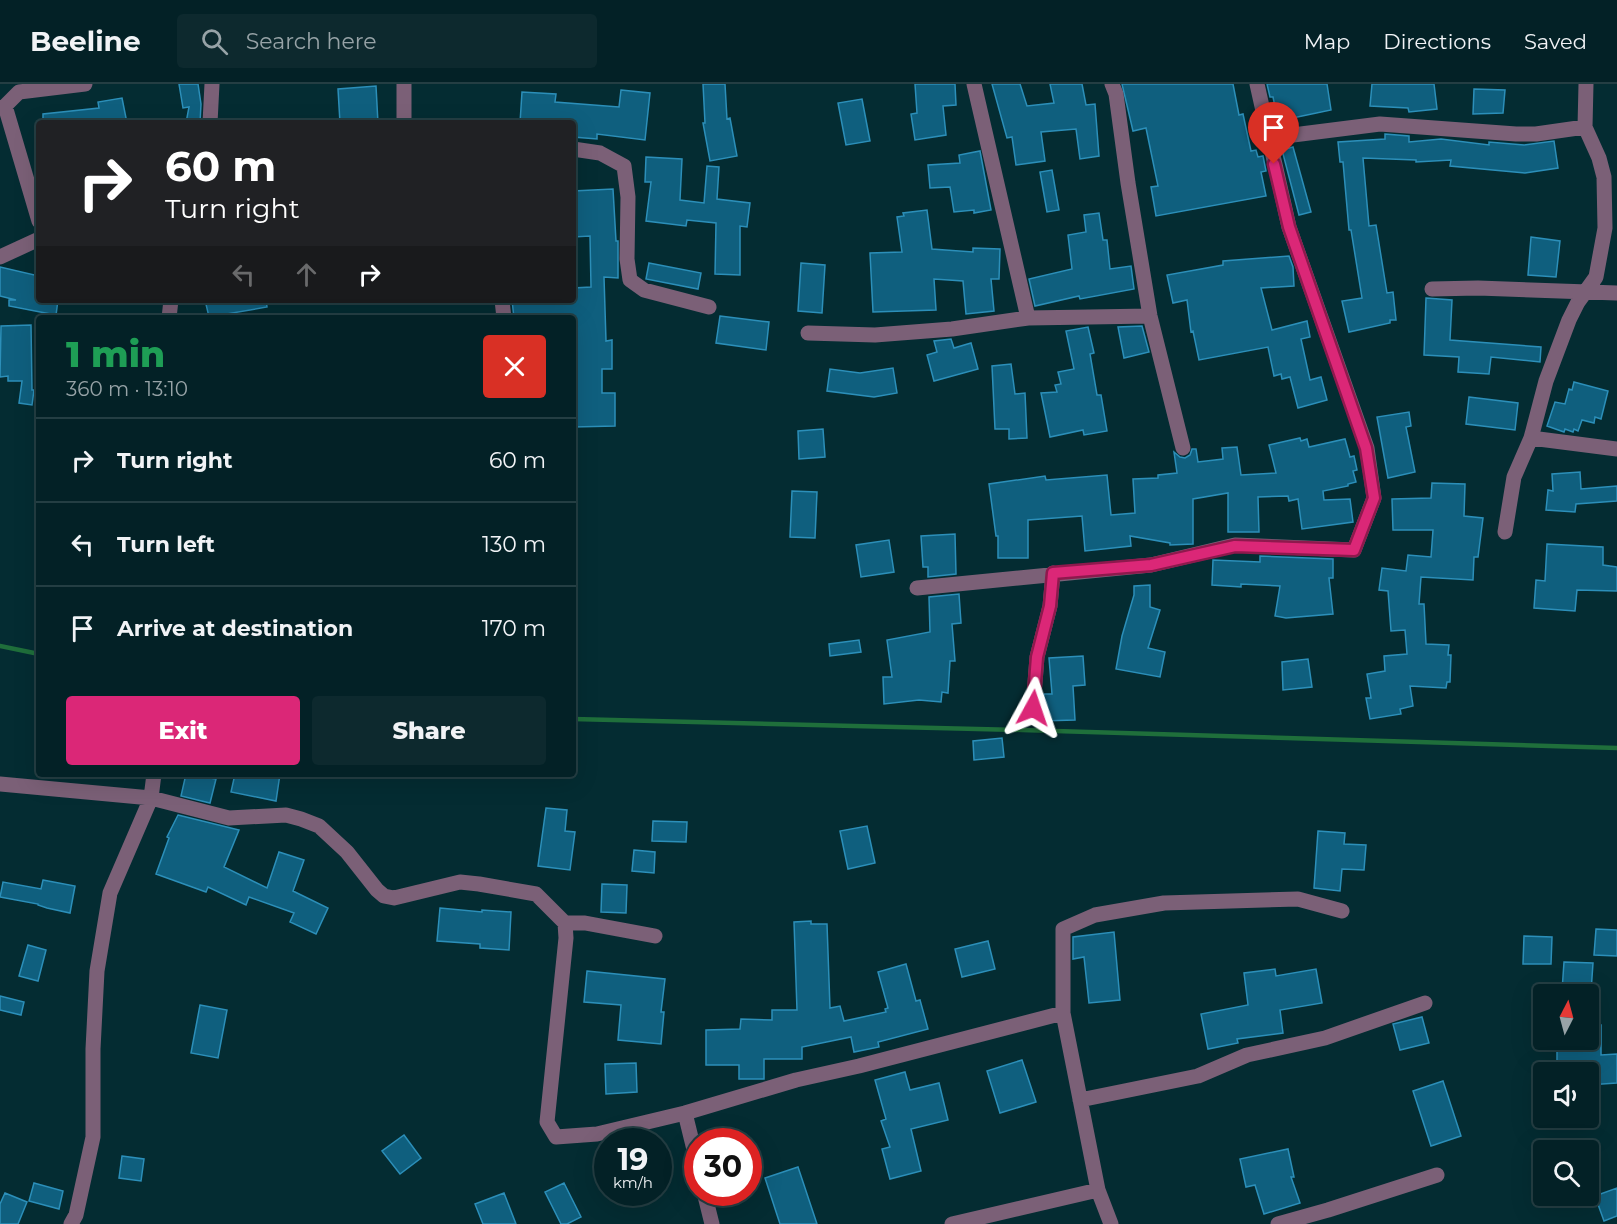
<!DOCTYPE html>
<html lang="en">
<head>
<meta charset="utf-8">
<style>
  :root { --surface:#032126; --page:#0d292e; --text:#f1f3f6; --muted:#97a3a7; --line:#243e43; --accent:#db2777 }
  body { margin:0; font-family:Montserrat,sans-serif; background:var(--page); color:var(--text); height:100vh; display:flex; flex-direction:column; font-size:22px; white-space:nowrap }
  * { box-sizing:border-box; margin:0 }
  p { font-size:20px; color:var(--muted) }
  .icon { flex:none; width:33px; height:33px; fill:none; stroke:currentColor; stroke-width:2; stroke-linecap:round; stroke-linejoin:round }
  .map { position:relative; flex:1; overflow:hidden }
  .panel { position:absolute; left:36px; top:231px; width:540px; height:462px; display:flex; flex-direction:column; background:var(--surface); border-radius:6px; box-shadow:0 6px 24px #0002,0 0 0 2px var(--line) }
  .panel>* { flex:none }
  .top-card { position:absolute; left:36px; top:36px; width:540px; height:183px; border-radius:6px; box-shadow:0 6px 24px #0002,0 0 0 2px var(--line); background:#202124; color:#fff; overflow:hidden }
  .needle { width:39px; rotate:6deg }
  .tools { position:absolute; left:1533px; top:900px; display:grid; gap:12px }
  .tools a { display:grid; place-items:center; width:66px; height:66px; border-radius:6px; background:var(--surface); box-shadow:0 6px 24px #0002,0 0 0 2px var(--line); font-size:30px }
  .speed { position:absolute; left:594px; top:1044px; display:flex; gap:12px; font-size:30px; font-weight:700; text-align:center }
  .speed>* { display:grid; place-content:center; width:78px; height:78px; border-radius:50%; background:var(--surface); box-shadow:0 6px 24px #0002,0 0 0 2px var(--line); line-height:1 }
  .speed small { font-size:15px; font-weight:400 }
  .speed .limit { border:9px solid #d22; background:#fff; color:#111 }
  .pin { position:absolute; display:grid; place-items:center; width:51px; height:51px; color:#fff; margin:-62px -26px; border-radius:50% 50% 50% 0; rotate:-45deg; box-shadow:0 0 6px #0007 }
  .pin .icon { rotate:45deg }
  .me { position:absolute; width:66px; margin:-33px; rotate:5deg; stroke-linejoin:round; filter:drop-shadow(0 0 4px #0008) }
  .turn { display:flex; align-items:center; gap:21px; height:126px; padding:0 30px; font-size:27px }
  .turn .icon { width:78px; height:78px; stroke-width:2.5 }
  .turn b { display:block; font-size:42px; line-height:51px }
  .lanes { display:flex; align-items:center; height:57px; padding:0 30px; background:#0003; justify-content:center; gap:30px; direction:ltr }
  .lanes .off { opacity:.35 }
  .round { display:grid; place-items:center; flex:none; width:63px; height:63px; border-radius:6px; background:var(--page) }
  .head { display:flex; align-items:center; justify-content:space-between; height:102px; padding:0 30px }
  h1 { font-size:36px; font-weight:800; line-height:45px; color:#1e9e55 }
  .button { display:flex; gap:12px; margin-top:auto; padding:12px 30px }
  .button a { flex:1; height:69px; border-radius:6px; background:var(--accent); color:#fff; font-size:24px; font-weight:800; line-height:69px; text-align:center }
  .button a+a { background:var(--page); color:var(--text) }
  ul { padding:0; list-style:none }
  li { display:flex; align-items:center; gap:18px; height:84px; padding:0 30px; border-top:2px solid var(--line) }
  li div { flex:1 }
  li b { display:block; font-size:22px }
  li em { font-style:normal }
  header { display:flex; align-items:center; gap:36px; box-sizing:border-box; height:84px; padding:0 30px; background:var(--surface); border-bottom:2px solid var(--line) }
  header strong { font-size:28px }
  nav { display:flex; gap:33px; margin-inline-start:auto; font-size:21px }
  .search { width:420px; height:54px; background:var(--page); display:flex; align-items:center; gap:15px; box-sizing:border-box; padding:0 21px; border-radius:6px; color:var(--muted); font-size:22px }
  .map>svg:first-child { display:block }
</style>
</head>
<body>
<header>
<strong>Beeline</strong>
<div class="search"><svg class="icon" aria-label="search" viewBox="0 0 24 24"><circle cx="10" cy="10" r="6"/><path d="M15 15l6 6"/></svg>Search here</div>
<nav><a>Map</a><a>Directions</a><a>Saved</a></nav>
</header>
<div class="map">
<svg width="1617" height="1140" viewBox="0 0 1617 1140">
  <rect width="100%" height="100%" fill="#042c32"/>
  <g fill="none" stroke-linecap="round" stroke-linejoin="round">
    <path stroke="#1f6f3b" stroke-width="4.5" d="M0,562L39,570
      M573,635L1022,646L1617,664"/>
  </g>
  <path fill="#0f5f7e" stroke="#2c8fb9" stroke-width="1.5" d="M179,0H198L201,20L200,39H186L189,23L183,24Z
    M703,0H725L727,35L730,34L737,72L710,77L703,39H705Z
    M915,0H955L956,21L943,22L946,51L915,56L911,30L917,29Z
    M992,0H1020L1027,22L1054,19L1050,0H1082L1086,21L1095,20L1099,72L1080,75L1076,45L1041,48L1045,77L1016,81L1012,53L1007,54Z
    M1122,0H1233L1239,31L1243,30L1251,67L1256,66L1258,73L1263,72L1266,87L1261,88L1266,112L1156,132L1151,103L1158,102L1146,44L1133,47Z
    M1267,0H1327L1331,26L1278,37L1273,13H1270Z
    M1372,0H1434L1437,25L1409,28L1408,24L1370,22Z
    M376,2L378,39H340L338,5Z
    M1474,5L1505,6L1503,29L1473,30Z
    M621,6L650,9L645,56L597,50V55L573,53V39H520L522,8L556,10L555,18L619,23Z
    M122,14L127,39H43V30L99,24L98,18Z
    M862,15L870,57L846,61L838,19Z
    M1385,50L1409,52V58L1441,55L1489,61V58L1524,61L1554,57L1558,84L1525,89L1450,82L1451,76L1416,78V76L1363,74L1369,142L1376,141L1387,209L1393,208L1396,236H1390V239L1349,248L1342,217L1362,214L1351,146H1349L1343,78H1340L1338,58L1385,55Z
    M1293,63L1311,128L1299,131L1282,66Z
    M980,67L991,126L974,129V126L954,128L950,103L930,104L928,81L960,79L959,71Z
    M646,73L682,75L680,116L704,119L707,82L719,83L717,115L750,119L747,143L740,142V191L715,190L716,139L687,136L686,142L646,137L651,98H645Z
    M1052,86L1059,126L1047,128L1040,88Z
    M613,105L616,157H618V194L604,193L606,257L612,256V285H602V309H615V342L573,343V234H514L512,216H573V204L591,203L590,152L573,153V107Z
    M927,126L932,165L973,168V164L1000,165L999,195H991L994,227L966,230L963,197L934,195L936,226L873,228L870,169L902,168L897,133L904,132L903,129Z
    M1099,129L1103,156H1107L1110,185L1131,182L1134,205L1080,215L1079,212L1035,222L1029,195L1072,185L1068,151L1086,148L1084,131Z
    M1531,153L1560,157L1556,193L1528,191Z
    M1289,172L1293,183L1294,202L1261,204L1272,246L1307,237L1310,253L1301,255L1310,296L1321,293L1327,316L1298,324L1290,293L1282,295L1281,290L1274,292L1268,263L1199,276L1193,247L1191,248L1187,216L1173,219L1167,191L1223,181V177Z
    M649,179L701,189L698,205L646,195Z
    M801,179L825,181L822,229L798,227Z
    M0,183L39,192V216H58L56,231L9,222V216H16L0,212Z
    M1426,214L1452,216L1450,256L1541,263L1540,278L1491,273L1489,290L1458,288L1459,273L1424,271Z
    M205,216H266L267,223L209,233Z
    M720,232L769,238L766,266L716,259Z
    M31,241L32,306H34L32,321L19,319L22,297H8V292L0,293L1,242Z
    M1142,242L1149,268L1124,274L1118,243Z
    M1088,243L1094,269L1090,270L1097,311H1101L1107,347L1084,351L1083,346L1050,353L1041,309L1057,308L1055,301L1061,300L1058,288L1074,285L1066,247Z
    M951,255L954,264L971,259L978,285L934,297L927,271L937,268L934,257Z
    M1011,280L1015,310L1025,309L1027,354L1009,355V345H995L992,282Z
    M893,284L897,309L874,313L827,307L830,285L860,289Z
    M1574,298L1608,307L1601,335L1595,333L1594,339L1582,336L1578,347L1574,345L1573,348L1565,345L1564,348L1547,342L1555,318L1565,320L1569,305L1572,306Z
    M1469,313L1518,319L1515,346L1466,340Z
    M1409,328L1411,342L1406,343L1415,388L1388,394L1377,333Z
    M823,345L825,373L799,375L798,347Z
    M1300,354L1301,357L1307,355L1309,363L1345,355L1350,373L1354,372L1357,386L1353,387L1356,398L1348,400V402L1323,407L1324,416L1350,415L1353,438L1302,445L1298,415L1289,417L1288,412L1258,413L1259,448H1228V409L1193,415V460L1170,461V459L1130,452L1131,462L1085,467L1082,432L1028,436V474H998V452H996L989,400L1045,392L1046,396L1107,391L1111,431L1135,429L1133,395L1158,394V391L1177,389L1174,368L1180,373L1185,374L1190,371L1192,365H1196L1198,378L1223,375L1222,364L1237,363L1241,391L1276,389L1269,361Z
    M1580,388L1581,405L1617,402V417L1576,420L1575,428L1546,426L1548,406L1553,407L1552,390Z
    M1432,399L1465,400L1464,432L1483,434L1478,473H1474L1473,496L1421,493L1419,520H1424L1426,560L1449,561L1448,571H1451L1450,598H1447L1446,604L1410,602L1413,622L1400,625L1401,630L1370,635L1366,614H1371L1367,590L1385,587L1384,572L1407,570L1405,546L1391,547L1388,507L1379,506L1382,484L1406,487L1408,471L1431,473L1433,446H1393L1392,415L1431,414Z
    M792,407L817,408L815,454L790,453Z
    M955,450L956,490L928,493V483H923L921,452Z
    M889,456L894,488L861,493L856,461Z
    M1547,460L1603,463V481L1617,483V507L1577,506L1575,527L1534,524L1536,496L1545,497Z
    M1260,472L1333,475V494H1329L1333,530L1286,534L1275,532L1280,502L1241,500V503L1212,501L1213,476L1260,478Z
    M1150,501V523L1160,526L1148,564L1165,568L1160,593L1116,585L1122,552L1134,511V502Z
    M959,510L961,539L952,540L955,577H950L948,609L942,608L941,618L919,616L884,620L883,593H892L887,556L930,548L929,513Z
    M859,556L861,568L830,572L829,560Z
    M1083,572L1085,601L1073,602L1075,636L1040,637L1044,610H1052L1049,574Z
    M1308,575L1312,603L1283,606L1282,578Z
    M1002,654L1004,673L974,676L973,657Z
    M186,690L216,695L210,719L181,712Z
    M235,690H280L276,717L231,708Z
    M546,724L567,726L565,747L575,748L570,786L538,782Z
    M178,731L239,746L224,783L267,804L279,768L304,776L293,807L328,824L316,850L290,838L294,829L249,813L246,821L208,803L206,808L156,790L169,754L167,753Z
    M653,737L687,738L686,758L652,757Z
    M867,742L875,779L848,785L840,747Z
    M1318,747L1345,749L1344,760L1366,761L1364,786L1342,785L1340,807L1314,804Z
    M634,766L655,768L654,789L632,787Z
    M43,796L75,802L70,829L47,824L38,821V820L0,813L3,798L41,805Z
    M602,800L627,801L626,829L601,828Z
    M440,824L482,828V826L511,828L509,866L480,864V860L437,857Z
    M811,837V840H827L830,924L840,922L844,937L886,928L885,925L888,924L878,888L906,880L916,917L920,916L928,945L878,958L879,963L854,968L851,953L802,963V975H764V995H739V981H706V946L740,945L741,935L772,936V926H797L794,838Z
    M1596,845L1617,846V872L1594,871Z
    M1114,848L1120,916L1089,919L1084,873L1073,875V853Z
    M1524,852L1552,853L1551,880H1523Z
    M988,857L995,885L962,893L955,865Z
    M28,861L46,866L38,897L19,892Z
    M1564,878L1593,879L1591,908L1562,907Z
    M1275,885L1276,892L1316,885L1322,919L1280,926L1283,949L1237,955L1238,959L1208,965L1201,930L1248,921L1244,889Z
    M587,887L665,895L661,928H664L661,960L618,956L621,921L584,918Z
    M0,912L24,918L21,931L0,926Z
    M200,921L227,926L218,974L191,969Z
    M1422,933L1429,959L1400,966L1393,940Z
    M1588,941H1601V971L1617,970V999L1588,1001V988H1557V956H1588Z
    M1022,976L1036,1018L1000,1029L987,987Z
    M636,979L637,1008L606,1010L605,980Z
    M905,988L910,1006L939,999L948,1036L911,1045L921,1087L890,1095L882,1065L890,1063L881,1037L886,1035L875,996Z
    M1443,997L1461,1052L1431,1062L1413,1007Z
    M404,1051L421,1074L400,1090L382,1067Z
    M1288,1065L1294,1093H1291L1300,1119L1264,1130L1255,1101L1246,1103L1240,1075Z
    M122,1072L144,1075L141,1097L119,1094Z
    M798,1083L817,1140H780L765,1094Z
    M34,1099L63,1107L59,1125L29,1117Z
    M564,1099L581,1133L567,1140H561L545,1108Z
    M1617,1104V1132L1604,1137L1595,1112Z
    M5,1109L27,1118L18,1140H0V1120Z
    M504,1109L516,1140H483L475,1120Z"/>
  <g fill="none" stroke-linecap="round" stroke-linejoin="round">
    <path stroke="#7b6077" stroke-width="15" d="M404,0V39
      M974,0L1028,234
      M1112,0L1116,10L1128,99L1150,232L1183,364
      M5,22L39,137
      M0,24L5,22L19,8L85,0
      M210,39L212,0
      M1269,58L1293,51L1380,40L1516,50H1536L1585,43
      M573,65L600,69L624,82L628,113L627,175L630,196L644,206L709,223
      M0,173L39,155
      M1432,205L1478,204L1617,209
      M502,216L504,234
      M169,234L171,216
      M808,249L875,251L952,245L1028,234L1150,232
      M1531,354L1546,297L1569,236L1578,218L1596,193L1605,144L1604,93L1599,74L1585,43L1586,0
      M1505,448L1514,393L1531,354L1617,365
      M917,504L1151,481L1235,461L1354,466L1374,414L1367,364L1289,143L1257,0
      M1033,624L1037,573L1050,522L1053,489
      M0,700L151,714L229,734L286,731L301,735L319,742L347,768L377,806L384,812L394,814L460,798L479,800L536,810L565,839H585L655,852
      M565,839L566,854L547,1038L556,1053L597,1050L685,1029L796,996L859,982L1063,929
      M1080,1016L1198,992L1247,971L1325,954L1425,919
      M685,1029L698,1082
      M704,1108L712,1140
      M71,1140L76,1131L93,1053V965L97,887L110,809L151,714L154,690
      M952,1140L1098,1106
      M1111,1140L1098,1106L1063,929V845L1095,831L1164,819L1298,815L1342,827
      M1278,1140L1328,1126L1437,1091"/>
  </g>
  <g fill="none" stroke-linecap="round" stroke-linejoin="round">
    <defs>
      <path id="route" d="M1033,624L1037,573L1050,522L1053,489L1151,481L1235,462L1354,466L1374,414L1366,364L1289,143L1274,80"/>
    </defs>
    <use href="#route" stroke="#8e194d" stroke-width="15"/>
    <use href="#route" stroke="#db2777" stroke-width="10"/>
  </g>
</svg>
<div class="tools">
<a><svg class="needle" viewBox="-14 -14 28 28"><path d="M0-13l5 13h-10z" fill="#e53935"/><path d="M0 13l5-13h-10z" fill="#97a3a7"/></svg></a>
<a><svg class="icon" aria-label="sound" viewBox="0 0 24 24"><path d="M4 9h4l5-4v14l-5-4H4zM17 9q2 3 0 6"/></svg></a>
<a><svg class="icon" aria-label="search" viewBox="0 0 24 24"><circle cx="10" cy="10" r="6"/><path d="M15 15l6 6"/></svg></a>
</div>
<div class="speed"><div>19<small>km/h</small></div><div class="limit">30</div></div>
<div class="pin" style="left:1274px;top:80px;background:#d93025"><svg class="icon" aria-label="arrive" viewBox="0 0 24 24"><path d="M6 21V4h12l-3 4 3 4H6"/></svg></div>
<svg class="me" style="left:1033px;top:624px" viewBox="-20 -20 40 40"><path d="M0-17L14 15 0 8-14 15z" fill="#db2777" stroke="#fff" stroke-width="4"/></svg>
<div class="top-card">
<div class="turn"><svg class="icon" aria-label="right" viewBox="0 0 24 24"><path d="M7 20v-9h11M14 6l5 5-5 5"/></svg><div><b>60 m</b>Turn right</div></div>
<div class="lanes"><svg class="icon off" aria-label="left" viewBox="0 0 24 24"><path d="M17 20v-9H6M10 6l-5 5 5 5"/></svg><svg class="icon off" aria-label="ahead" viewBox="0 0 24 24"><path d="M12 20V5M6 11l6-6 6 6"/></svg><svg class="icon" aria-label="right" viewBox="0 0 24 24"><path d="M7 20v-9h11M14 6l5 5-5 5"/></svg></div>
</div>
<section class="panel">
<div class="head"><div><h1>1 min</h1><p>360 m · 13:10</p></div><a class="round" style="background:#d93025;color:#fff"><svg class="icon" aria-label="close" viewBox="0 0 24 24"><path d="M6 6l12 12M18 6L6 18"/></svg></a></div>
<ul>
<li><svg class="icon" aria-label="right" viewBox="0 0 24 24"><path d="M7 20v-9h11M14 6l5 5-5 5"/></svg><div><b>Turn right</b></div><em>60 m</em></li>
<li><svg class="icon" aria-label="left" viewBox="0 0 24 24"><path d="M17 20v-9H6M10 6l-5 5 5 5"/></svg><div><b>Turn left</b></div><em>130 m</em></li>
<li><svg class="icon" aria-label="arrive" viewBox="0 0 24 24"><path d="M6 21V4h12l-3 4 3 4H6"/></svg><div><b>Arrive at destination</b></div><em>170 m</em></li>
</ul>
<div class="button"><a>Exit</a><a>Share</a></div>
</section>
</div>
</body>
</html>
